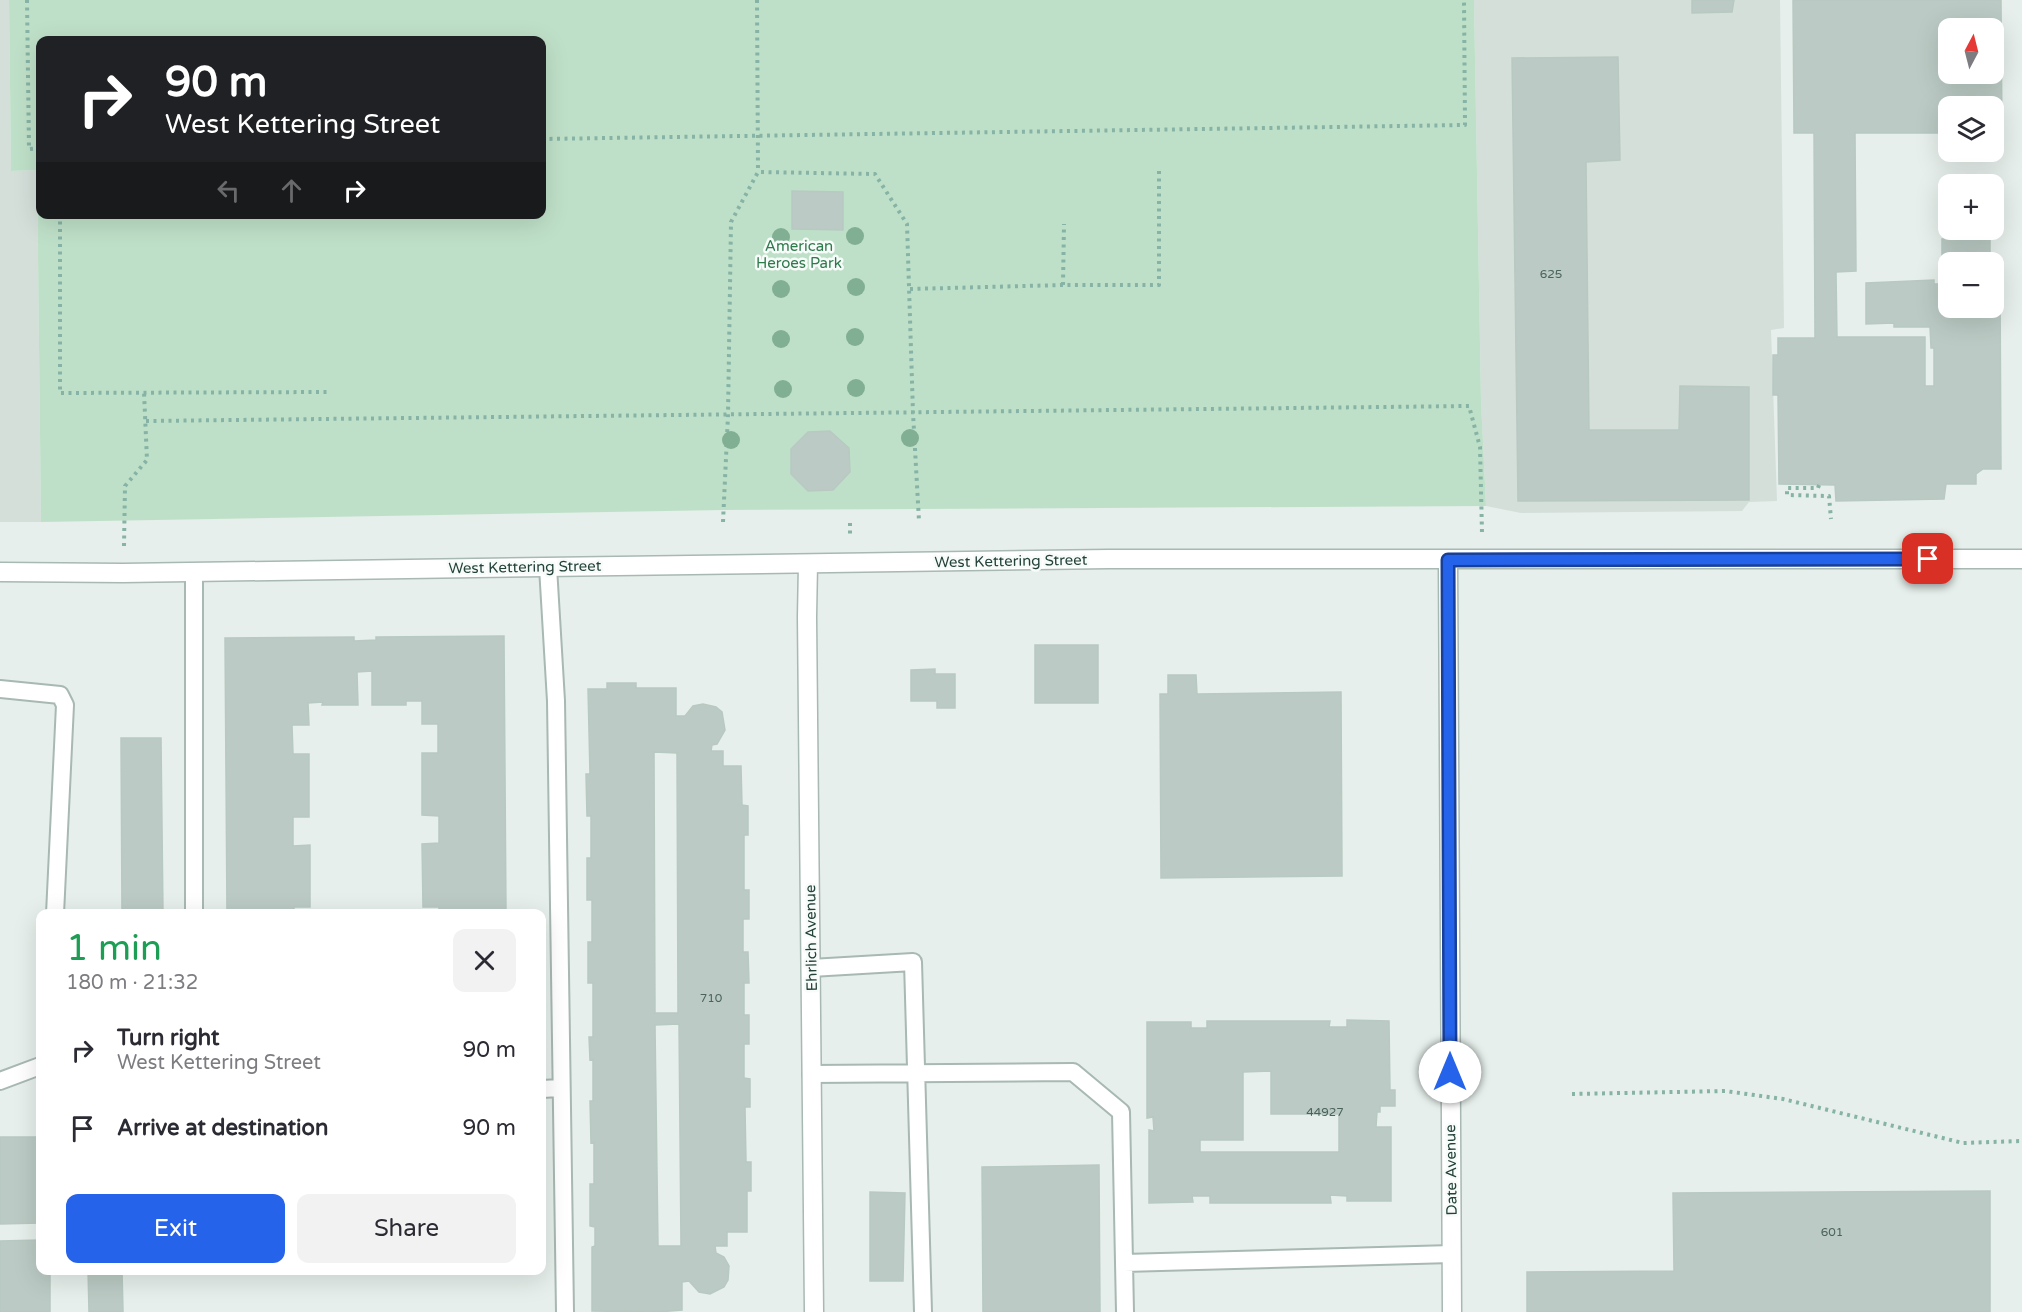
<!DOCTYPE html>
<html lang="en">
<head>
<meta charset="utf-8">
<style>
  :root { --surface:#fff; --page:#f2f2f3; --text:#2b2b33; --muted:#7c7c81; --accent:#2563eb }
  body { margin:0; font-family:"Varela Round",sans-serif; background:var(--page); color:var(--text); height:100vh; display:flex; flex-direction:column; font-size:22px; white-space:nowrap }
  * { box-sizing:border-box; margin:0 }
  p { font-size:20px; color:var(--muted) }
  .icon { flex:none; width:33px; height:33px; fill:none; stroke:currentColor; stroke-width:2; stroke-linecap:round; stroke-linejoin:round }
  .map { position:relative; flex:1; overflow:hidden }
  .drawer { position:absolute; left:36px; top:909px; width:510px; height:366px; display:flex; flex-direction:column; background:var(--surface); border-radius:12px; box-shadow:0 6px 24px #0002 }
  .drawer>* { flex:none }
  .banner { position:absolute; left:36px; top:36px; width:510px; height:183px; border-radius:12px; box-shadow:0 6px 24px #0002; background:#202124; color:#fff; overflow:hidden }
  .needle { width:39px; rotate:7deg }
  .tools { position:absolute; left:1938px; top:18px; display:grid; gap:12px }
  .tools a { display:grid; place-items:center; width:66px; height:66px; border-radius:12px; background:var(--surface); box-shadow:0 6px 24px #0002; font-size:30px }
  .pin { position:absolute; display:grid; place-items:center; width:51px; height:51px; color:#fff; margin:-26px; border-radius:12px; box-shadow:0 3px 9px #0006 }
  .me { position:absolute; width:66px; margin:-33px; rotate:0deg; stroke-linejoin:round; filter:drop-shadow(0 0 4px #0008) }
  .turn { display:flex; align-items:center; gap:21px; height:126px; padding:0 30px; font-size:27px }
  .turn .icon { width:78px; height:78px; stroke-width:2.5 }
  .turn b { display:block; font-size:42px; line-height:51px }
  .lanes { display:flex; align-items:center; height:57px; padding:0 30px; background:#0003; justify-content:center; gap:30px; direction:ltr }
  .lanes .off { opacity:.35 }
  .round { display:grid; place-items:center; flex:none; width:63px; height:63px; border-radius:12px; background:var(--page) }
  .overview { display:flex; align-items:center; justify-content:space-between; height:102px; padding:0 30px }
  h1 { font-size:36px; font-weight:600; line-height:45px; color:#1e9e55 }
  .cta { display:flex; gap:12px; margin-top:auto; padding:12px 30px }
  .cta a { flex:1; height:69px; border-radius:12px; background:var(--accent); color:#fff; font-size:24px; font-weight:600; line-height:69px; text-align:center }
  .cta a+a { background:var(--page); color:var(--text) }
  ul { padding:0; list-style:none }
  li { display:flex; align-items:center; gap:18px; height:78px; padding:0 30px }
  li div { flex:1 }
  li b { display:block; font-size:22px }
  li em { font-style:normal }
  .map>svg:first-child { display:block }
</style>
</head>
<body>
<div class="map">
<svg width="2022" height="1312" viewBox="0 0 2022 1312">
  <rect width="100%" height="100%" fill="#e6efeb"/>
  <path fill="#d4dfda" d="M0,0H9L11,171L37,170L41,522H0Z
    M1474,0H1780L1784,328L1771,330L1777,501L1749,502L1742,511L1521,513L1486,506L1481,400Z"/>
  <path fill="#bfe0c8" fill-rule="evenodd" d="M9,0H1474L1481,400L1486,506L723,510L41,522L37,170L11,171ZM40,40H542V214H40Z"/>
  <path fill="#bbcac4" stroke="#b8c9c2" stroke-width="1.5" fill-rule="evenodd" d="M1692,0H1734L1732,12L1692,13Z
    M1793,0H2001L2002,132H1994V106H1948V133H1855L1856,271L1836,272L1837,337H1925V386H1934V348H1931L1930,327H1894V323L1866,324V283L1934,280V284H1942V239H1990V262H1948V308H1994V283H2000L2001,469H1983L1976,474V484H1946L1944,499L1836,501L1835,485L1779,484L1778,395H1773V355H1778V338H1815L1814,133H1794ZM1948,28H1994V74H1948Z
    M1618,57L1620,160L1586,162L1589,430H1679L1680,386L1749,387V500L1518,501L1512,58Z
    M792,191L843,192V230L792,229Z
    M830,431L849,448L850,472L833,490L808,491L791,474V449L808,432Z
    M504,636L506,914H439V907H423L422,844L439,843V816L422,815V753H438V724H422V701H406V705H372V671L357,672L358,705H322L323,702L308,703L309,725H292L293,754H309V817H293V846L310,845V907H294V914H227L225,638L354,637V641L376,640V637Z
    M1035,645H1098V703H1035Z
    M935,669V674H955V708H937V701H911V670Z
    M1168,675H1196L1197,694L1341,692L1342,876L1161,878L1160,694H1168Z
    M607,683H636V688H676V716H685L693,706L703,704L716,707L722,712L725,730L717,744L712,745L711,751H723V766H741L742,805L748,806V835H744V890H749V919H743V952H748L749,983H744V1015H749V1044H744V1078L750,1079V1107H745L746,1162H751V1191H747V1232H727V1246H715L716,1253L724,1257L729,1266L728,1280L724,1287L710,1294L699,1292L689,1281L682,1282V1310L658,1312L592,1311V1247L595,1246V1227L590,1226V1184H594V1142L591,1143L590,1101H593V1059L590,1060L589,1037H593V983H588V942H592V900H587V858H591V816H587L586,774H590L588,689H607ZM654,752L677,753L678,1013H655ZM679,1024L681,1246H658L655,1025Z
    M121,738H161L163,914H122Z
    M1347,1020L1389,1021L1390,1090H1395V1106H1380V1112H1377L1376,1127H1391V1201H1347V1196L1330,1195L1331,1203H1210V1196H1192L1193,1202L1149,1203V1130L1154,1131L1153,1117L1147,1118V1022H1191V1028H1207V1021H1330L1329,1027H1347ZM1271,1071V1114H1339V1152H1200V1140H1243V1072Z
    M0,1137H40V1223L0,1224Z
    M1099,1165L1100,1312H983L982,1167Z
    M1990,1191V1312H1527V1272L1674,1271L1673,1193Z
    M870,1192L905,1193L903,1281H870Z
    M40,1240V1270H50V1312H0V1241Z
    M88,1270H122L123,1312H89Z"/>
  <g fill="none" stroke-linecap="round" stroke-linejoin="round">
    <defs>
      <path id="service" d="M548,567L556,701L565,1312
        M0,689L60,695L65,705L55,914
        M194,914V572
        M811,968L913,962L923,1312
        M811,1074L1073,1072L1121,1112L1125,1312
        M0,1081L40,1066
        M542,1089L560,1088
        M1124,1263L1452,1254"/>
      <path id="minor" d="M1448,560L1452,1312
        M808,564L807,617L814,1312
        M0,572L123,573L1109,559H2022"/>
    </defs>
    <use href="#service" stroke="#a8b8b2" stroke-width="20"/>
    <use href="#minor" stroke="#a8b8b2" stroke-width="21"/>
    <path stroke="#86b3a5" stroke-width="4" stroke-dasharray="3 4.5" stroke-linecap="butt" d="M27,0L29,149L40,148
      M757,0L758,172
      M542,139L1465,125L1464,0
      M60,214V393L329,392
      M1063,285L1064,224
      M910,289L1063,285H1159V168
      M146,421L1469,406L1480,447L1482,533
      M1819,485L1818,488H1787V495L1829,496L1831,519
      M723,522L728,415L731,222L758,172L875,174L907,224L913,413L919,521
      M850,523V535
      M124,546L125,486L147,460L144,392
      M1572,1094L1725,1091L1783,1099L1963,1143L2022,1141"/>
    <use href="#service" stroke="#fff" stroke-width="16"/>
    <use href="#minor" stroke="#fff" stroke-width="18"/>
  </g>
  <g fill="#80af93">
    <circle cx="855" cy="236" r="9"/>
    <circle cx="781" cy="237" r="9"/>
    <circle cx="856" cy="287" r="9"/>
    <circle cx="781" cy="289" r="9"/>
    <circle cx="855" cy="337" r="9"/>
    <circle cx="781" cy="339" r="9"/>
    <circle cx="856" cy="388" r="9"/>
    <circle cx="783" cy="389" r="9"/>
    <circle cx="910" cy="438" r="9"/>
    <circle cx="731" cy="440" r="9"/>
  </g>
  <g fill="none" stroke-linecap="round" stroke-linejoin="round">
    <defs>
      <path id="route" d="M1450,1072L1448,560L1928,559"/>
    </defs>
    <use href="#route" stroke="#184099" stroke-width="15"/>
    <use href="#route" stroke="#2563eb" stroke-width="10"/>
  </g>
  <g text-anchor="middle" stroke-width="5" stroke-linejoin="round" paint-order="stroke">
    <g font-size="12" fill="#4a645c">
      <text x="1551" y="278">625</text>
      <text x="711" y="1002">710</text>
      <text x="1325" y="1116">44927</text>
      <text x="1832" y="1236">601</text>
    </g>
    <g font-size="15" fill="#2d7a4b" stroke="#f7fbf9">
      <text x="799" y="251">American<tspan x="799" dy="17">Heroes Park</tspan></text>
    </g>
    <g font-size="15" fill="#24423a" stroke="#f7fbf9">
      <text transform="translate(1011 561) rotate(-1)" y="5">West Kettering Street</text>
      <text transform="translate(525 567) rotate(-1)" y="5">West Kettering Street</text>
      <text transform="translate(811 938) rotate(-91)" y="5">Ehrlich Avenue</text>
      <text transform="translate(1451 1170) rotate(-91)" y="5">Date Avenue</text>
    </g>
  </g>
</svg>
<div class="tools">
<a><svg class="needle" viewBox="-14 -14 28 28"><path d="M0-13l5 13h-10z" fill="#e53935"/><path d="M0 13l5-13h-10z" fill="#7c7c81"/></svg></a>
<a><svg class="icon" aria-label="layers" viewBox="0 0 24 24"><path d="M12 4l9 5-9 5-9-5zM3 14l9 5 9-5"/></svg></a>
<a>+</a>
<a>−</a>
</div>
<div class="pin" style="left:1928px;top:559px;background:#d93025"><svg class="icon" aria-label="arrive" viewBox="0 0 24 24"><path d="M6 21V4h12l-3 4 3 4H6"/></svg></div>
<svg class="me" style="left:1450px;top:1072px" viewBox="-20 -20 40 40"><circle r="19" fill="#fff"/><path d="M0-13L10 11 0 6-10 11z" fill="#2563eb"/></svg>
<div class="banner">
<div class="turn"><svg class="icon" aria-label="right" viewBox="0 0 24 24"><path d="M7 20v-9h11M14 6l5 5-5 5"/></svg><div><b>90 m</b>West Kettering Street</div></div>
<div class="lanes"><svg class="icon off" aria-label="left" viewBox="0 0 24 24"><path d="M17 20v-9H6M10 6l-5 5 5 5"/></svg><svg class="icon off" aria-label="ahead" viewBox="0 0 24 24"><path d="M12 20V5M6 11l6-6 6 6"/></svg><svg class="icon" aria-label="right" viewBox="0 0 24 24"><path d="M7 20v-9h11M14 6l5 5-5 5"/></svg></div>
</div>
<section class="drawer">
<div class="overview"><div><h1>1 min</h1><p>180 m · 21:32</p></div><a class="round"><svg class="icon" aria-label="close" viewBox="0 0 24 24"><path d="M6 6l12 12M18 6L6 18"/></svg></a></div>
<ul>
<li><svg class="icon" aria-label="right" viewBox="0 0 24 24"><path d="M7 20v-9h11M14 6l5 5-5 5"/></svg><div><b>Turn right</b><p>West Kettering Street</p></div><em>90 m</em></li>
<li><svg class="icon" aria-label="arrive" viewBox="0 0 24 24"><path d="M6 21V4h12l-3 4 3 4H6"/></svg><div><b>Arrive at destination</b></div><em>90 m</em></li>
</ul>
<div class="cta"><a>Exit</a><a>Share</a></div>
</section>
</div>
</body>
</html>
